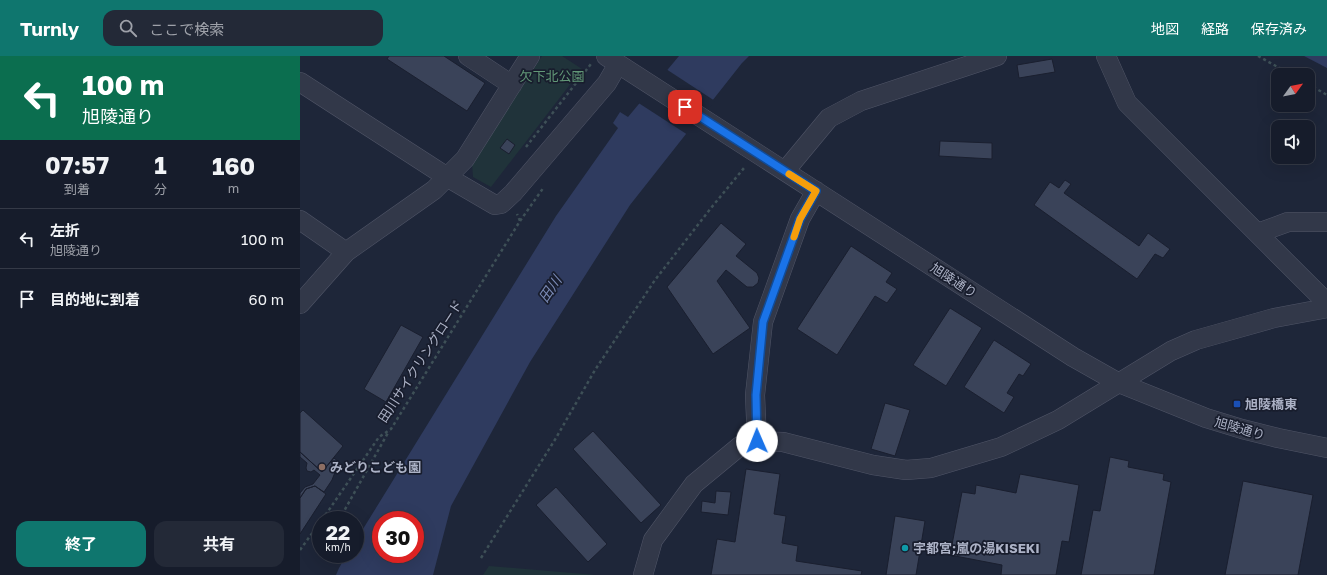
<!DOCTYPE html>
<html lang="ja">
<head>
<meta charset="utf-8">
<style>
  :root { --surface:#161c2b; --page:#232937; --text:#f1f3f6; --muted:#9ea1a9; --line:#353a47; --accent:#0f766e }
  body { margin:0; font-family:"Golos Text","Noto Sans JP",sans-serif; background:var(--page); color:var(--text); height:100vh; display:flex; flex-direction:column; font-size:15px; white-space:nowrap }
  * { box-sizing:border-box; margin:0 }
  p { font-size:13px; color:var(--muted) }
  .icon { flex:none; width:22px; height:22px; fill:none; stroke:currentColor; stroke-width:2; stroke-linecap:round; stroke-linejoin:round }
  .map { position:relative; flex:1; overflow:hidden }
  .panel { display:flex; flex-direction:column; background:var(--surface); width:300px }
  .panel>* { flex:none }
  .top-card { background:#0b6e4f; color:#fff; overflow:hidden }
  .needle { width:26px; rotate:57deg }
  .buttons { position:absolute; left:971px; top:12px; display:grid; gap:8px }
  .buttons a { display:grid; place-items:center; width:44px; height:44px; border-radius:8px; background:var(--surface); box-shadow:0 4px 16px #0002,0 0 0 1px var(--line); font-size:20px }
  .speed { position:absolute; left:12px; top:455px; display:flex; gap:8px; font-size:20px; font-weight:700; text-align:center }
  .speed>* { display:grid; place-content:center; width:52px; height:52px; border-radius:50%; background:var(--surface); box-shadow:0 4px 16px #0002,0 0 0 1px var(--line); line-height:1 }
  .speed small { font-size:10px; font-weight:400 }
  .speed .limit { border:6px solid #d22; background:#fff; color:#111 }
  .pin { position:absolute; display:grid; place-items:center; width:34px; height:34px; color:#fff; margin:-17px; border-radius:8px; box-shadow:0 2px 6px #0006 }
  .me { position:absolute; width:44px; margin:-22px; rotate:359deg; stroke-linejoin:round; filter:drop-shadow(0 0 3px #0008) }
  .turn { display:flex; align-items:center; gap:14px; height:84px; padding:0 16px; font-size:18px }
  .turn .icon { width:52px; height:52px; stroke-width:2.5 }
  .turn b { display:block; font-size:28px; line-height:34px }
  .eta { display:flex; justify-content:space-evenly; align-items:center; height:68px; text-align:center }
  .eta b { font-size:24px; font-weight:700; line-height:28px }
  .action { display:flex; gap:8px; margin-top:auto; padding:8px 16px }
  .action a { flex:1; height:46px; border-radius:12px; background:var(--accent); color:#fff; font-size:16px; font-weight:700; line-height:46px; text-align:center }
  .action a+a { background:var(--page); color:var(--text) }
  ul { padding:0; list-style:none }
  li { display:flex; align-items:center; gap:12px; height:60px; padding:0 16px; border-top:1px solid var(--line) }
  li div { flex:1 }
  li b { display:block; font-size:15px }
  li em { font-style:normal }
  header { display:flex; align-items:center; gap:24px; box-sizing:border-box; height:56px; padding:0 20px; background:var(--accent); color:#fff }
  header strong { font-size:19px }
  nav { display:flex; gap:22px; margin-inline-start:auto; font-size:14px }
  .search { width:280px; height:36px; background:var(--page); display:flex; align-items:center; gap:10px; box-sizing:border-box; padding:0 14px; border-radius:12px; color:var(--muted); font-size:15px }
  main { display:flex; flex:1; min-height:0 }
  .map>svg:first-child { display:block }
</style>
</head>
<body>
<header>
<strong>Turnly</strong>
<div class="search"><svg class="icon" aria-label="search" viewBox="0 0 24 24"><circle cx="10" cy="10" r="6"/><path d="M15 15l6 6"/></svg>ここで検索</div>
<nav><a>地図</a><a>経路</a><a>保存済み</a></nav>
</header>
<main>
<section class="panel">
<div class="top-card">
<div class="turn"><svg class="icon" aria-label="left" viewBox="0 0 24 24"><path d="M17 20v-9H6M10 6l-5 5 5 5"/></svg><div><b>100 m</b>旭陵通り</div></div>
</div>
<div class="eta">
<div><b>07:57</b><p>到着</p></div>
<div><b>1</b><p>分</p></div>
<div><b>160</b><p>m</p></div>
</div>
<ul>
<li><svg class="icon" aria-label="left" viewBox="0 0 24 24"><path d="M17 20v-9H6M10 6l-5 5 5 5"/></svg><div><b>左折</b><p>旭陵通り</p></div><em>100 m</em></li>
<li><svg class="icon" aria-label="arrive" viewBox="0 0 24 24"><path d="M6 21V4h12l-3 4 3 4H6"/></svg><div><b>目的地に到着</b></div><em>60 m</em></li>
</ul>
<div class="action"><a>終了</a><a>共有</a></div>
</section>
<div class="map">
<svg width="1027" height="519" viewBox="0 0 1027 519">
  <rect width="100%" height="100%" fill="#1e2639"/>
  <path fill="#20333a" d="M242,0H262L282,13L191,131L173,121L172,107Z
    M189,510L296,519H183Z"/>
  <path fill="#2f3b5f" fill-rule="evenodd" d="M379,0H449L442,7L330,149L230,306L151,450L133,519H36L39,512L47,498H55V486L256,160L318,72L313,67L320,56L328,61ZM81,464H115V498H81Z
    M1004,0H1027V12Z"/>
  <path fill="#1e2639" d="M366,13L415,45L388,79L337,46Z"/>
  <path fill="#3a4359" stroke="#1a1f2f" d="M89,0H144L185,27L167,55L87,3Z
    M752,3L755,16L719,22L717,9Z
    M207,83L215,89L209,98L200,92Z
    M640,85L692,87V103L639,100Z
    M765,124L771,128L764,137L839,190L848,177L870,193L863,202L855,198L837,223L734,149L750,126L759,132Z
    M421,167L446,188L436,200L457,217L459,222L458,227L453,231H447L426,214L417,225L450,272L413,298L367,231Z
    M551,190L592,217L586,226L597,233L587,247L575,240L537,299L497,273Z
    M650,252L682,272L646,330L613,309Z
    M101,269L123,281L86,346L64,333Z
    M694,284L731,308L723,320L719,318L707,337L714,341L704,357L664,331Z
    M585,347L610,354L595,400L571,393Z
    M3,354L43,390L22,416L0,396V357Z
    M293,375L361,449L341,467L273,393Z
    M0,396L22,416L34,402L39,406L32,424L24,436L15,430L6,433L0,442V437L5,431L13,428L20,419L14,414L11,416L7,415L6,412L7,407L0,401Z
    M810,401L829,405L828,411L864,418L863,424L871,426L854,519H781L793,454L800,455Z
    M446,413L480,418L474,458L486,460L482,487L498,490L496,505L562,515L561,519H411L417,483L435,486Z
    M720,418L779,429L769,486L762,485L756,519H701L702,509L650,499L662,436L675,438L676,429L716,437Z
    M943,425L1013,439L998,519H925Z
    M15,430L26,438L0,478V442L6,433Z
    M256,431L307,488L288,506L236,449Z
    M416,435L431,436L428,459L401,456L402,445L415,447Z
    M595,460L625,465L616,519H586Z"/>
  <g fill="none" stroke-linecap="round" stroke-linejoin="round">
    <defs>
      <path id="minor" d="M168,0L212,29
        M306,0L773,301L819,327L906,362L942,373L978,382L1027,392
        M806,0L827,47L1027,247
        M0,26L147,121L195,149L201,148L213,137L307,27L318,8
        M485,115L529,62L561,45L697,0
        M0,164L46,196
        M958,177L988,166H1027
        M0,248L46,196L134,134L165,103L230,0
        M457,385L455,339L463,266L500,163L516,135
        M343,519L353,484L394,428L440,390L457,385L483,386L573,409L606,414L631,412L701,391L758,364L871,295L896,284L974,262L1027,252"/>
    </defs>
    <use href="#minor" stroke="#505567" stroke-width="20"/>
    <path stroke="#3e5057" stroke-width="2.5" stroke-dasharray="3 3" stroke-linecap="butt" d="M958,0L992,19
      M1008,28L1027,39
      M226,91L291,8
      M220,165L244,131
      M22,464L79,381L91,373L220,165L217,158
      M39,464L89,375
      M0,494L21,465
      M181,502L256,382L295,314L355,224L411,152L444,112"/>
    <use href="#minor" stroke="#323849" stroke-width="19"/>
  </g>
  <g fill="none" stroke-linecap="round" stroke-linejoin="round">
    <defs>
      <path id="route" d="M385,51L516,135L500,163L463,266L456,339L457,385"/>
    </defs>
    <use href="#route" stroke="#114b97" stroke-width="10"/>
    <use href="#route" stroke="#1a73e8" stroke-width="7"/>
    <path stroke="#f59e0b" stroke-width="7" d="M489,118L516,135L500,163L494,181"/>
  </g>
  <rect fill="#1a4fb4" stroke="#181d2d" stroke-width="1.5" x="933" y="344" width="8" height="8" rx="2"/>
  <circle fill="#8d6e63" stroke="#181d2d" stroke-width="1.5" cx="22" cy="411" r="4"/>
  <circle fill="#0f9aa8" stroke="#181d2d" stroke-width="1.5" cx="605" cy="492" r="4"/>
  <g text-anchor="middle" stroke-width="3.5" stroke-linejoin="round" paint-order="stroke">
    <g font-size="13" fill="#629877" stroke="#181d2d">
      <text x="252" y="25">欠下北公園</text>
    </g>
    <g font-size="13" fill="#acb2c6" stroke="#181d2d">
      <text transform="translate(654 224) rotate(33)" y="5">旭陵通り</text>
      <text transform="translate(120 305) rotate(-57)" y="5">田川サイクリングロード</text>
      <text transform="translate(940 372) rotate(16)" y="5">旭陵通り</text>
    </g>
    <g font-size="13" font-weight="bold" fill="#acb2c6" stroke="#181d2d" text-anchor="start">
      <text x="945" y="353">旭陵橋東</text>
      <text x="30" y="416">みどりこども園</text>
      <text x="613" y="497">宇都宮;嵐の湯KISEKI</text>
    </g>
    <g font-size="14" font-style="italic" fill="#7a8ab5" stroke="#181d2d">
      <text transform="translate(250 233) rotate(-56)" y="5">田川</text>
    </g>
  </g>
</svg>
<div class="buttons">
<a><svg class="needle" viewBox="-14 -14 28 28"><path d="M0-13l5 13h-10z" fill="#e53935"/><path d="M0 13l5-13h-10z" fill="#9ea1a9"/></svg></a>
<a><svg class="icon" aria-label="sound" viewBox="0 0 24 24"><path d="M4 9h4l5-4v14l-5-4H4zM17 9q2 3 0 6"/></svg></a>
</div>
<div class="speed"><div>22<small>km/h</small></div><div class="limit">30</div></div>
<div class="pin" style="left:385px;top:51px;background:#d93025"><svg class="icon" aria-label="arrive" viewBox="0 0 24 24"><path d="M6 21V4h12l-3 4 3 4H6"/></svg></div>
<svg class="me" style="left:457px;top:385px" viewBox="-20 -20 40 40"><circle r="19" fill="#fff"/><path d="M0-13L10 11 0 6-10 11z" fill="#1a73e8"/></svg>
</div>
</main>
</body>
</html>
